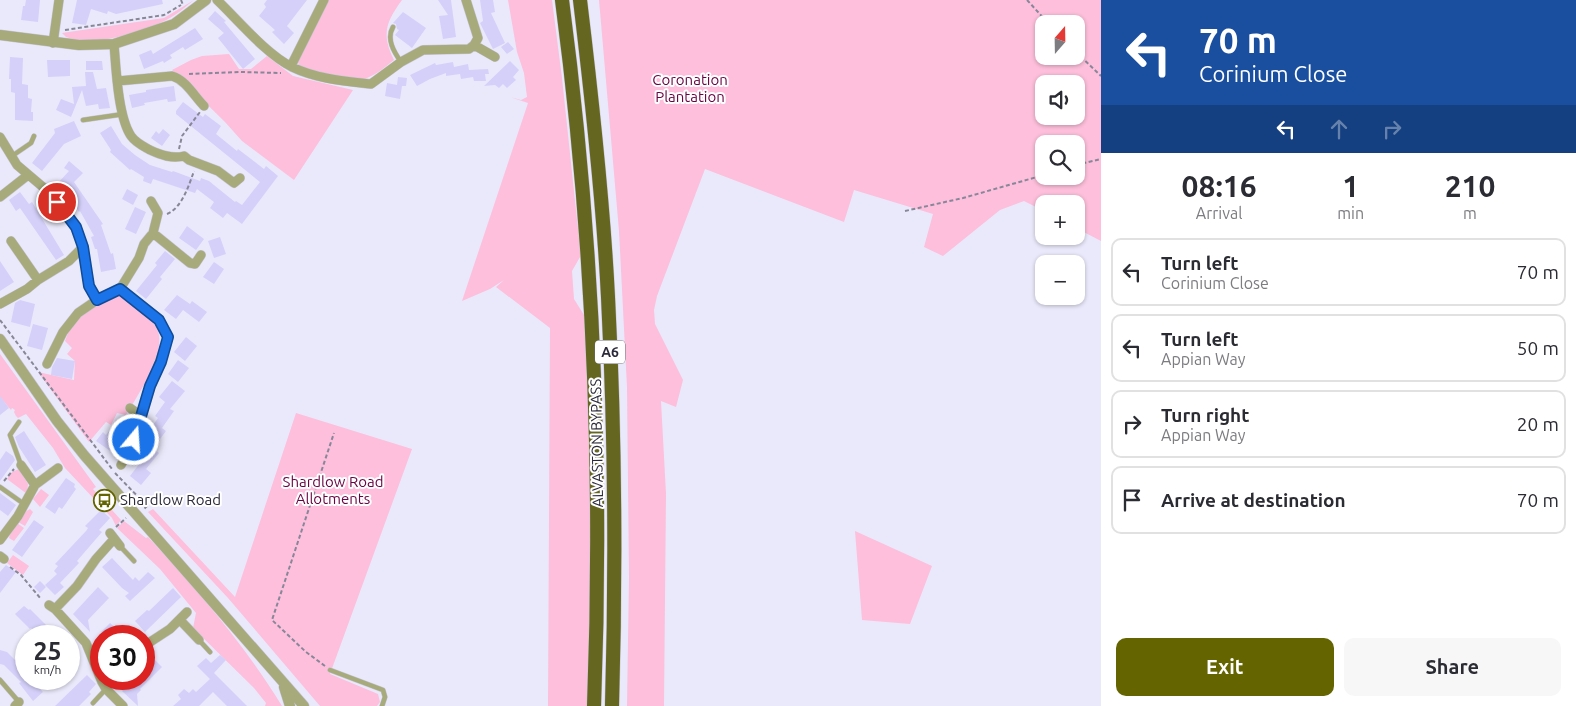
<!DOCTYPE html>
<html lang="en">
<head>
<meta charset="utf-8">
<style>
  :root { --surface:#fff; --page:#f7f7f7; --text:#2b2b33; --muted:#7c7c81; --line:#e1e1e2; --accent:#646500 }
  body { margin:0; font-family:Ubuntu,sans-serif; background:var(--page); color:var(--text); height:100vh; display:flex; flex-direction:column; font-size:19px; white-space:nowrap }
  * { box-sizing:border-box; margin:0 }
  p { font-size:16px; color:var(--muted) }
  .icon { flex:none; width:28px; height:28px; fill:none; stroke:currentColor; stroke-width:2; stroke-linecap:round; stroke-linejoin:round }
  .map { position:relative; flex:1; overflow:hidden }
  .sheet { display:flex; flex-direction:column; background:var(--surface); width:475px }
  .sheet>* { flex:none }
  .top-card { background:#1a4fa0; color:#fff; overflow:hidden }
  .needle { width:32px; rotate:20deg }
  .fabs { position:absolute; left:1035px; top:15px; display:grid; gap:10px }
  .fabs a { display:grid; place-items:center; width:50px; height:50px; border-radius:10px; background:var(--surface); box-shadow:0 1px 4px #0004; font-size:25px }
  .speed { position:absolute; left:15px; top:625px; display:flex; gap:10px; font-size:25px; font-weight:700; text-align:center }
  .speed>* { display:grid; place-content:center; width:65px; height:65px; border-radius:50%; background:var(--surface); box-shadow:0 1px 4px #0004; line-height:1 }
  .speed small { font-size:12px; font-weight:400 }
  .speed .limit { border:8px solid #d22; background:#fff; color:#111 }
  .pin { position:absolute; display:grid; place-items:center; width:42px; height:42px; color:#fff; margin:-21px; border:2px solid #fff; border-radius:50%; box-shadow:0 1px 5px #0007 }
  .me { position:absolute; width:55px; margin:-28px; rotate:18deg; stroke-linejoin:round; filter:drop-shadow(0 0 4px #0008) }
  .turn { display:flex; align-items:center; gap:18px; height:105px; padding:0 15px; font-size:22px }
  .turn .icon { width:65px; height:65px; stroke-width:2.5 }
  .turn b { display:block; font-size:35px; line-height:42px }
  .lanes { display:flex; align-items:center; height:48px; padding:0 15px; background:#0003; justify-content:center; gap:25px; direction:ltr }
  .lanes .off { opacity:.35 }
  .eta { display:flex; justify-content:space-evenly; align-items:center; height:85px; text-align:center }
  .eta b { font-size:30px; font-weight:700; line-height:35px }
  .action { display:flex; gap:10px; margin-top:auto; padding:10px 15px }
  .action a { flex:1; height:58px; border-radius:10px; background:var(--accent); color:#fff; font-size:20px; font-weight:700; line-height:58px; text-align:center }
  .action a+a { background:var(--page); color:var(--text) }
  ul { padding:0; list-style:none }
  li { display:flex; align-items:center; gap:15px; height:68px; margin:0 10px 8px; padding:0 5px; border:2px solid var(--line); border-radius:10px }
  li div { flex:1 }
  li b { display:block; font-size:19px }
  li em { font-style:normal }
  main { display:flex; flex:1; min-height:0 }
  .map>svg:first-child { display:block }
</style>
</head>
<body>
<main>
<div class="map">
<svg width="1101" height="706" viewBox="0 0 1101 706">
  <rect width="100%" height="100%" fill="#eae9fb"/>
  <path fill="#fdbfdb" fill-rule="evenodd" d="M194,0C184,8 174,17 162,22C138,34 91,47 66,37L62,33L164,18Z
    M325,0H402C386,22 381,34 394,60C385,67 377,74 367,78C354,83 315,72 301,67L298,63V58Z
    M508,0H552L562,78L580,248V257L572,271L574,299L584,315L589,426L592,577L587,706H548L550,328L496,287L504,280L490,289L462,301L528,103L510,97L521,100L527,97L524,73L517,52Z
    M599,0H1101V241L1076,228V204H1044V211L1024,201L1000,210L943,256L924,247L933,214L854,190L844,222L705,169L657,296L654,310L655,324L683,380L676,407L661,401L666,494L664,706H627L629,577L627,387L619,231ZM1044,24H1076V56H1044ZM1044,84H1076V116H1044ZM1044,144H1076V176H1044Z
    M229,54L239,69H251L267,56L293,76L353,90L294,180L242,141L225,122L172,70L191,60L202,56Z
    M119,294C131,304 148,314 156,327C170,349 137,396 126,415L117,413L111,425L106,422L89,442L38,372L74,380L75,361L67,354L72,348L65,341L71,325L79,316Z
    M0,354L96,487L93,489L121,520L116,526L112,518L65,468L53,448L26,414L18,418L16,416L14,412L15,410L12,408L11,410L0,397Z
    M296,413L412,449L330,674L378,694L380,702L377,706H320L228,598L148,512L153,509L235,597Z
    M19,469L28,484L27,494L7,479L12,472Z
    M41,489L49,495L40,507L33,499Z
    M30,509L33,512L25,526L18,522L25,512Z
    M124,521L146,538L148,537C197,590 245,645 282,706H265L266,703L254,688L193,628L196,613L160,569L117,528Z
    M17,523L24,528L14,541L9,538L11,531Z
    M855,531L932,566L910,624L862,620Z
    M13,555L29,566L23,575L7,563Z"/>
  <path fill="#d4d0f9" d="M26,0H40L38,22L21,20L23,6H25Z
    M77,0H162L163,4L116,14L108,11L107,14L91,9L86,25L72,23Z
    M267,0H307L287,26L294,33L284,44L272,32L275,30L259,16L266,7L264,4Z
    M438,0H451L456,37L443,39L439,16L448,15Z
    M480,0H493L495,12L491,13L505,43L493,49L480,23L483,21Z
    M215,11L226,21L224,22L255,59L243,69L218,38L224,33L208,19Z
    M403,12L426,28L412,48L395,35L399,30L397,29L396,24L393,23Z
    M195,28L203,39L185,50L183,47L170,55L172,58L164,63L163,61L144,69L139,55L151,50L153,54Z
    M508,42L514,49L507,54L501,47Z
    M10,57L23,58L22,84L28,85V98L32,99L31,112H33V121L15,120V93L11,92V79H9Z
    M47,60H70V76L48,77Z
    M86,61H102L103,70H86Z
    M510,61L519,70L513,77L516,80L507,88L503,84L499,88L495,85L484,86Z
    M453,62L454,67L468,64L469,70L488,69L489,74H485L486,81H474L473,77L461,79L460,74L446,76V73L430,79L417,86L410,75L435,63L436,65Z
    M85,72H93L97,89L106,88L110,108L99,109L98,104L86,106L82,90L71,117L56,110L61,99L74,104L72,87L86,86Z
    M398,77L407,78L406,86H402L400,99L385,96L387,83L397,85Z
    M174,86L176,101L168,102L167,99L144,103L145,105L132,108L129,95L146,92V90Z
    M183,102L203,117L205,114L221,126L216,134L237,151L238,149L264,169L266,166L278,176L242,224L227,213L223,218L210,208L214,202L197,189L195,193L153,179L151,184L143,181L144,177L131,169L130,170L110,152L111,150L100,133L111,126L122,144L135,155L150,165L172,172L173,171L200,181L201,178L209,181L235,202L236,201L242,205L260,182L176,114V111Z
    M74,121L81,136L64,144L42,171L32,163L55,133L54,129Z
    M163,129L170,135L162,146L151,138L156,131L159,134Z
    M69,161L83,173L74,182L103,224L101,225L111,254L113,253L116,269L101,272L97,249H95L91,237L94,236L80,211L79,212L72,202L74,201L58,183L69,171L64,168Z
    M127,189L138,195L133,205L122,199Z
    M20,192L29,204L32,202L64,255L56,260L20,208L16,211L9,200Z
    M135,207L146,212L136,234L125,229Z
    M187,226L204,239L196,250L179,238Z
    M220,237L226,254L214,258L208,241Z
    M165,251L175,259L160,277L162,279L146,299L136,291L157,265L155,263Z
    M0,261L14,282L0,291Z
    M214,262L224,269L214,284L203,277Z
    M177,295L190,304L192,301L207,312L199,322L183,310L176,319L164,310Z
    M20,300L35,304L30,327L11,322L15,303Z
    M33,324L48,328L42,350L27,346Z
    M186,337L197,346L185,361L174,352Z
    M57,358L75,361L72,379L51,375L52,367Z
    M178,360L189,368L178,382L168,374Z
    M172,381L185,391L170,409L174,411L162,428L166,431L157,443L146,435L158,418L155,416L165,402L159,397Z
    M0,396L9,408L0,415Z
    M115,424L127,434L119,445L122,447L116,455L96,441L103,432L106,435Z
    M24,431L46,465L35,472L19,447L15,437Z
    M149,445L159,453L146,469L151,473L141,485L130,476L143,459L140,457Z
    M6,451L13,456L15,460L0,481V460Z
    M66,478L75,484L74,487L76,489L62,509L59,507L55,514L45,507Z
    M0,493L16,505L8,516L0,510Z
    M101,510L110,518L99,530L102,532L77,561L79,563L60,583L64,587L55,595L45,585L57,574L54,571L58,566L55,564L86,531L88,528L85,526Z
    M34,520L44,527L22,557L12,550Z
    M112,558L133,580L135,577L139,581L148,572L155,578L130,601L125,596L129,593L122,588L102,567Z
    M6,565L16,572L0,593V572Z
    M40,581L46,587L40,593L34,587Z
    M98,587L109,598L88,620L90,632L73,614Z
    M173,588L181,597L145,632L135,621L147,610L149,611Z
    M24,606L29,610L30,609L57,636H39L31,628L30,629L15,614Z
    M110,623L124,636H105L101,632Z
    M69,649L79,659L69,669Z
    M0,650L7,652L15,660L26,654V659L22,666L26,671V679H31L43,692L33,701L19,683L21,682L4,665L0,664Z
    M220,655L226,660L214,673L247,706H227L213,692L199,706H173L181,699L178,695L184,689L189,693L193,689L196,692L210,679L197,666L206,658L211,663Z
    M151,656L162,667L140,689L141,690L137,694L138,706L122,691L127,686L121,679H144V664Z
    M87,675L96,684L89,692L91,694L79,706H55Z"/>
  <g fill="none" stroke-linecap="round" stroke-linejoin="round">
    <defs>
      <path id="service" d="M393,27C386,39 394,52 401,62
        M83,120L124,114
        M12,156L31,143L34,136
        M19,422L10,435L21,465
        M0,487L24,504
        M120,546L134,561
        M199,640L210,652
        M330,670L383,690L385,697L382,706
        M0,680L19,702
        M93,703L106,689"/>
      <path id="minor" d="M217,0C239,21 266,54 292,67C317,79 344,81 371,84L401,62L423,50L469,49L474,45L478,38L466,0
        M53,43L59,0
        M114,44C116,68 118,117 131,136C136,143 143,146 150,150C161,155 172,159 184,156L189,160L218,171L234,183L240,178
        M474,45L495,57
        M291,66L324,0
        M118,81L172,76C186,80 194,96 204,106
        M0,137L17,165L50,193L76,227L83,247L89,286L97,300L120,289L139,258L144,244L153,233L190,263L195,264L201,255
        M0,197L28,175
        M151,201L158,213L153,233
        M11,241L38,280
        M120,289L159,320L168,337C163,355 155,371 150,389C141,415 135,441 121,465
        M0,304L27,289L38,280L69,261L83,247
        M47,364L63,332L78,313L97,300
        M130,408L141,416
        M21,465L35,485
        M110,533L120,546
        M0,540L18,516L35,485L58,468
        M0,556L4,559
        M49,605L55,609L86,643L102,682L106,689L123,706
        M55,609L77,586L96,559L114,539
        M180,620L199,640
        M144,646L170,629L187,612
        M15,706L19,702"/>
      <path id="tertiary" d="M0,35L79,45L114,44L174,24L206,0
        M0,339L57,421L84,455L304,706
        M284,687L290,706"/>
      <path id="trunk" d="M562,0C593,234 603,471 594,706
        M580,0C592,99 603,198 608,297C615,434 616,570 612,706"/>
    </defs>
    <use href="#service" stroke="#c8c6d8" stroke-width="5.5"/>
    <use href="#minor" stroke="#c8c6d8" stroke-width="10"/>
    <use href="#tertiary" stroke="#c8c6d8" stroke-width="11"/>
    <use href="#trunk" stroke="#c8c6d8" stroke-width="15"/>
    <path stroke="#888798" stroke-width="2" stroke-dasharray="4 2.5" stroke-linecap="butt" d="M181,0L183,5
      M1027,0L1049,24
      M65,30L164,15L181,5
      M1076,52L1101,76
      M189,74L240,72L281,73
      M179,149L182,136L200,112
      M1076,165L1101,159
      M905,211L963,198L1044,175
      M167,214C182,208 189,185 194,171
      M0,320L112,469
      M115,473L147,506L144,509
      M4,481L14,469
      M116,527L126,518
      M10,567L21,575L41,599
      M325,666L306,652L272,620L334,433"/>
    <use href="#service" stroke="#a7aa7a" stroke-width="4.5"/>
    <use href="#minor" stroke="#a7aa7a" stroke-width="9"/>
    <use href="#tertiary" stroke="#a7aa7a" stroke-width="10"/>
    <use href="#trunk" stroke="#65661f" stroke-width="14"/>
  </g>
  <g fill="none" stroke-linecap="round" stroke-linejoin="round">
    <defs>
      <path id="route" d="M57,202L76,227L83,247L89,286L97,300L120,289L159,320L168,337L161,362L150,386L134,440"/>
    </defs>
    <use href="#route" stroke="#114b97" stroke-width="12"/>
    <use href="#route" stroke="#1a73e8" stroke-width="9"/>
  </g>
  <defs>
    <symbol id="bus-ring" viewBox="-11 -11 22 22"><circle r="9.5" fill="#fff" stroke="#646500" stroke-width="1.5"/><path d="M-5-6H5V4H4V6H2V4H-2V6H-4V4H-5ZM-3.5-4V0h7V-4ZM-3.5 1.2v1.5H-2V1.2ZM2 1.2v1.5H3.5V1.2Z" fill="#646500"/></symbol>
  </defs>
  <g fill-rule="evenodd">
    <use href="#bus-ring" x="92" y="488" width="25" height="25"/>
  </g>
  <g text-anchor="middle" stroke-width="4" stroke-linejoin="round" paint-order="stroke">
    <rect fill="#fff" stroke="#6b6975" stroke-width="1" x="595" y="340.5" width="30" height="23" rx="4"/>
    <g font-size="14" font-weight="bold" fill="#2b293a">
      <text x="610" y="357">A6</text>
    </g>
    <g font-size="15" fill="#670342" stroke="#fff">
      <text x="690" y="85">Coronation<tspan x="690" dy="17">Plantation</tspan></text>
      <text x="333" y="487">Shardlow Road<tspan x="333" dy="17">Allotments</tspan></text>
    </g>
    <g font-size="15" fill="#2b293a" stroke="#fff">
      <text transform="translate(597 443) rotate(-91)" y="5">ALVASTON BYPASS</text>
    </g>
    <g font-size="15" fill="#2b293a" stroke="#fff" text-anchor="start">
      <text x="120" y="505">Shardlow Road</text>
    </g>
  </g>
</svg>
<div class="fabs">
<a><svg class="needle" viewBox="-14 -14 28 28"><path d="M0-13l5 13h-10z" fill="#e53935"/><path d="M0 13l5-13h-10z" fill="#7c7c81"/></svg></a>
<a><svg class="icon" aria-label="sound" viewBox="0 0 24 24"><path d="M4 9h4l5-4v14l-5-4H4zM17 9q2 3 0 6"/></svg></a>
<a><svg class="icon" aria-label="search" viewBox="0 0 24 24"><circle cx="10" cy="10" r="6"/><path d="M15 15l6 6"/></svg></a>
<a>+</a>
<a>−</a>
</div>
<div class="speed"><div>25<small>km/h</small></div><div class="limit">30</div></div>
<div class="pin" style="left:57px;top:202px;background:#d93025"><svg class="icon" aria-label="arrive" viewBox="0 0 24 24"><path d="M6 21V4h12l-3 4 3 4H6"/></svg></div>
<svg class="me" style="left:134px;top:440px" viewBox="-20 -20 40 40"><circle r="17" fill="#1a73e8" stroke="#fff" stroke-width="3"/><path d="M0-11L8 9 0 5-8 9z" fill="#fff"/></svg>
</div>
<section class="sheet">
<div class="top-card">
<div class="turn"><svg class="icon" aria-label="left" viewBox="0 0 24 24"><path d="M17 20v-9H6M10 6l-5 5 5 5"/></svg><div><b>70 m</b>Corinium Close</div></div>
<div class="lanes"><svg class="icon" aria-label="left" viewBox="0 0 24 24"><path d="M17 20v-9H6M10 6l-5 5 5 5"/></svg><svg class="icon off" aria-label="ahead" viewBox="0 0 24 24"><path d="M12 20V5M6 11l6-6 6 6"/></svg><svg class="icon off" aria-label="right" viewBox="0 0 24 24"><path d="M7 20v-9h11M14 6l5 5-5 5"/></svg></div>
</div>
<div class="eta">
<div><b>08:16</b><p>Arrival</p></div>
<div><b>1</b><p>min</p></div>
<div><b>210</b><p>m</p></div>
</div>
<ul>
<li><svg class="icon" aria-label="left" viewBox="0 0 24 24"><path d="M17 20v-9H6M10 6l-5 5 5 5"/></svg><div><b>Turn left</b><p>Corinium Close</p></div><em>70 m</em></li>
<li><svg class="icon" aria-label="left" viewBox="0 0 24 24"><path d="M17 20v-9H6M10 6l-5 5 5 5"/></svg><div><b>Turn left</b><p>Appian Way</p></div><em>50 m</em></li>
<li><svg class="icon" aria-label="right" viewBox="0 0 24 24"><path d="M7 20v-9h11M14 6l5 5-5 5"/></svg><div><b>Turn right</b><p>Appian Way</p></div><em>20 m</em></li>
<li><svg class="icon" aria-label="arrive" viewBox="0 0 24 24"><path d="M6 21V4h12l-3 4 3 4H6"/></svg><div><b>Arrive at destination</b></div><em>70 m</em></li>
</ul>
<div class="action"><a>Exit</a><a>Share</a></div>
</section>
</main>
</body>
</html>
